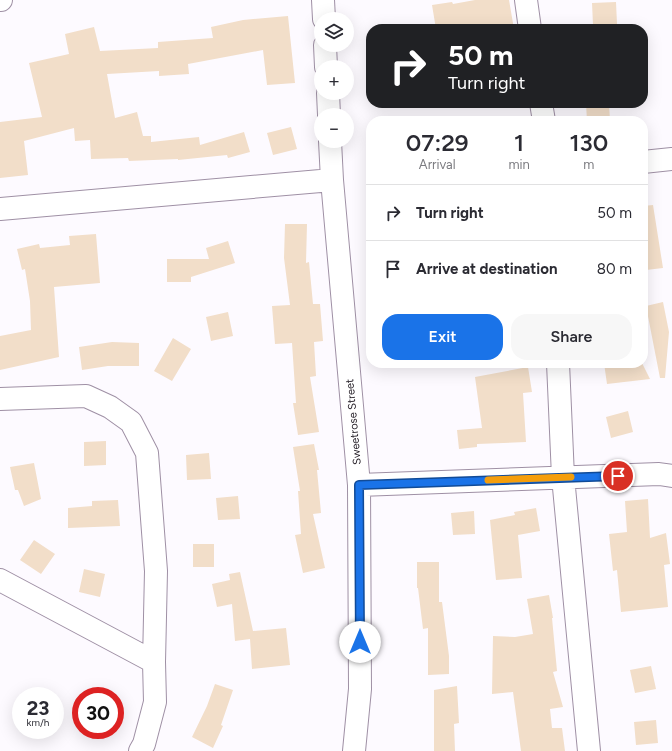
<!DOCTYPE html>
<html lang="en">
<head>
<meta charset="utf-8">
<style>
  :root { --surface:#fff; --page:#f7f7f7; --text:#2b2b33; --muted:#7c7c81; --line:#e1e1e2; --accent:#1a73e8 }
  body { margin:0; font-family:Figtree,sans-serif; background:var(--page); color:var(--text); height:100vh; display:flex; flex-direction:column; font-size:15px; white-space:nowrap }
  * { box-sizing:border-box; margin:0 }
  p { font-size:13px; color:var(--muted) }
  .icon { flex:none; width:22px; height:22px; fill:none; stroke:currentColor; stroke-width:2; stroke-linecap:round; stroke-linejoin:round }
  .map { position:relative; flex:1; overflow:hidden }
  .drawer { position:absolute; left:366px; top:116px; width:282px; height:252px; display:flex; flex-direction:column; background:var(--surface); border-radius:16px; box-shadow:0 4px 16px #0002 }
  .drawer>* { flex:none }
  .top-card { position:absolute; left:366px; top:24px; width:282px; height:84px; border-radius:16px; box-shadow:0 4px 16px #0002; background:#202124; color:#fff; overflow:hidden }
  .fabs { position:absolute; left:314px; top:12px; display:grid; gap:8px }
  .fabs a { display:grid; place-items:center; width:40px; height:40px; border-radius:50%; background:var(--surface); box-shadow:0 4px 16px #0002; font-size:20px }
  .speed { position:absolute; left:12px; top:687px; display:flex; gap:8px; font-size:20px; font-weight:700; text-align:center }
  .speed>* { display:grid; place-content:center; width:52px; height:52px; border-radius:50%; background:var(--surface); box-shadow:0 4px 16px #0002; line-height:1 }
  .speed small { font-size:10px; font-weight:400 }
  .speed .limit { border:6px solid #d22; background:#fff; color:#111 }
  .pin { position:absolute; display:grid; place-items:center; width:34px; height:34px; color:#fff; margin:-17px; border:2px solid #fff; border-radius:50%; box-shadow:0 1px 4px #0007 }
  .me { position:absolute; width:44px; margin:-22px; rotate:0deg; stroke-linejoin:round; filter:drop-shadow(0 0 3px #0008) }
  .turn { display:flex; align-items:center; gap:14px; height:84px; padding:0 16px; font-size:18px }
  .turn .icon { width:52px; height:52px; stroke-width:2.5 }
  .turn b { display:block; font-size:28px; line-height:34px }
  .eta { display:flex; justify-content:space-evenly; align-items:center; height:68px; text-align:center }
  .eta b { font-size:24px; font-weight:600; line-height:28px }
  .button { display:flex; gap:8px; margin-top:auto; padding:8px 16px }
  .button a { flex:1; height:46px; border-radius:16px; background:var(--accent); color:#fff; font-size:16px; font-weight:600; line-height:46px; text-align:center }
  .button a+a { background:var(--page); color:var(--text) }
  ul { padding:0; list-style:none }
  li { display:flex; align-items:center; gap:12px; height:56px; padding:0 16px; border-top:1px solid var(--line) }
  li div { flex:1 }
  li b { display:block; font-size:15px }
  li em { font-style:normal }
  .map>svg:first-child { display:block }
</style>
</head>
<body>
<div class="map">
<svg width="672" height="751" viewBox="0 0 672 751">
  <rect width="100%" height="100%" fill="#fdfaff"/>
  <path fill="#f2dec9" d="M475,0H509L514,29H436L432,5L452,2L453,4Z
    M616,2L617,24L593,25L592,3Z
    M288,16L295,83L267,85L263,50L188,64L189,74L159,76V71L107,74L115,118L137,112L143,136H151V142L199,137L200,145L244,132L250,152L228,158L227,155L178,160V159L129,161L128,158L91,159L90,140L75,141L74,128L24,141L28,175L0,178V122L42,117L29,63L69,54L65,34L94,27L100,51L158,48V42L213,38L211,27L243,20Z
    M586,103H609L610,121H587Z
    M291,127L297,149L273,155L267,133Z
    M653,205L663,268L646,270L643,253V206Z
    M285,224H307L306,263L309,262L313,304H320L323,341L314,342L316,376L310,377L319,432L298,435L293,403H296L292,343L275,344L272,306L290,305L284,258Z
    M96,234L100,283L54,287L59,357L0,370V336L31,330L30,301L25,269L22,270L17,249L39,244L40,248L70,245L69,236Z
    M228,241L235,263L191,277V282H167V259H209L206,248Z
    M663,302L669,332L665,378H660L646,306Z
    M228,312L233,336L211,341L206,317Z
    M173,338L191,349L172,381L154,371Z
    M112,342L139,343V366H108L82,370L79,347Z
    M604,363H642L650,379L607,384Z
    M528,367L532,392L523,393L526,442L477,444V447L459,449L457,430L482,428L475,377Z
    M628,411L633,432L611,438L606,417Z
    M106,441V465L84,466V442Z
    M314,444L319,470H317L321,513L313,514L325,568L303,573L295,535L301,534L298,491H300L293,447Z
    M209,453L211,479L187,480L186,455Z
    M34,463L41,499L24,506L18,490H15L10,467Z
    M238,496L240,519L218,520L216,498Z
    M648,499L650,538L666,533L670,564L664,565L668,607L621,612L617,570L613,571L609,534L627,532L625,501Z
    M118,500L120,526L68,528V508L92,506V501Z
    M536,508L540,531L518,535L522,578L496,580L490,520L515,515L514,512Z
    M474,511L475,534L453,535L451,513Z
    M34,540L55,554L41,574L20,560Z
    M193,544H214V567H193Z
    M417,562H439V602H442L449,656V674L428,675V628L423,629L418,588H417Z
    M84,569L105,574L100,597L79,592Z
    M240,572L253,631L286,628L290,665L252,669L250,639L235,641L232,604L217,607L212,584L230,580L229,574Z
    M549,595L553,618H552L557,671L553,672L563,707L550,709L552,728H562L565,751H521L513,692L492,694L493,636L515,637L533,634L527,599Z
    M651,666L656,689L635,693L630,670Z
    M215,684L233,690L221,725L223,726L213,748L192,737L207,706Z
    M457,686L459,723L454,724L455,751H434V690Z
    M656,720L658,743L636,745L634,722Z"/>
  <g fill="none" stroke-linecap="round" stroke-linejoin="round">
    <defs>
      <path id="street" d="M0,0H1
        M323,0L324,19
        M526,0L530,29
        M325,45L326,67
        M328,93L329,115
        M541,103L544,121
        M330,141L332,180L359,485L360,689L354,751
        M643,162L672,159
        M0,209L332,180
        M558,363L563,477L589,751
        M0,399L86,396L110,407L131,422L147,453L156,571L154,662L155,702L144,744L140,751
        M359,485L659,474L672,476
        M0,580L154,662"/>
    </defs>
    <use href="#street" stroke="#9f90a5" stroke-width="24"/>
    <use href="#street" stroke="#fff" stroke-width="22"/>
  </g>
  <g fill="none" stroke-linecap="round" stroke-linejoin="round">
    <defs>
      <path id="route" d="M360,642L359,485L618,476"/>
    </defs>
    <use href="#route" stroke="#114b97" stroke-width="10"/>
    <use href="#route" stroke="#1a73e8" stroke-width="7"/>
    <path stroke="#f59e0b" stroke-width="7" d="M488,480L571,477"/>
  </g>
  <g text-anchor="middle" stroke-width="4" stroke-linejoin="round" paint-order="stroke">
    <g font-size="11" fill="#262028" stroke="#fff">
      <text transform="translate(353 422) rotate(-95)" y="4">Sweetrose Street</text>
    </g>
  </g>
</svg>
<div class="fabs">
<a><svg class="icon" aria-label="layers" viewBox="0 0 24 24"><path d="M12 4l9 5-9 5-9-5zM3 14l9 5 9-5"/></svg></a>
<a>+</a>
<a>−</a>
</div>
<div class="speed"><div>23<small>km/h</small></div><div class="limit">30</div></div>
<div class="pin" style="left:618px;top:476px;background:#d93025"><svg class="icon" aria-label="arrive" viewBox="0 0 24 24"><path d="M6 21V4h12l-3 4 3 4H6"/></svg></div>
<svg class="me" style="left:360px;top:642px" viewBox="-20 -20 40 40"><circle r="19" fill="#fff"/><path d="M0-13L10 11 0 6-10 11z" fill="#1a73e8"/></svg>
<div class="top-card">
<div class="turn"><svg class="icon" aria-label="right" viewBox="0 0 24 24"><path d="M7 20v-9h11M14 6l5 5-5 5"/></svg><div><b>50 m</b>Turn right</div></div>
</div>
<section class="drawer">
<div class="eta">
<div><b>07:29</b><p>Arrival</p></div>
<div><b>1</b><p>min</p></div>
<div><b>130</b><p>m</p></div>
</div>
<ul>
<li><svg class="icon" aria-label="right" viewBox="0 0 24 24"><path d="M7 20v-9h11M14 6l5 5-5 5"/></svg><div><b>Turn right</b></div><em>50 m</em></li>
<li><svg class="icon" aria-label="arrive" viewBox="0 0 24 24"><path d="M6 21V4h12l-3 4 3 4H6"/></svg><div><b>Arrive at destination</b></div><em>80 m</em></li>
</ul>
<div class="button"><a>Exit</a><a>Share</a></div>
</section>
</div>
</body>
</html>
